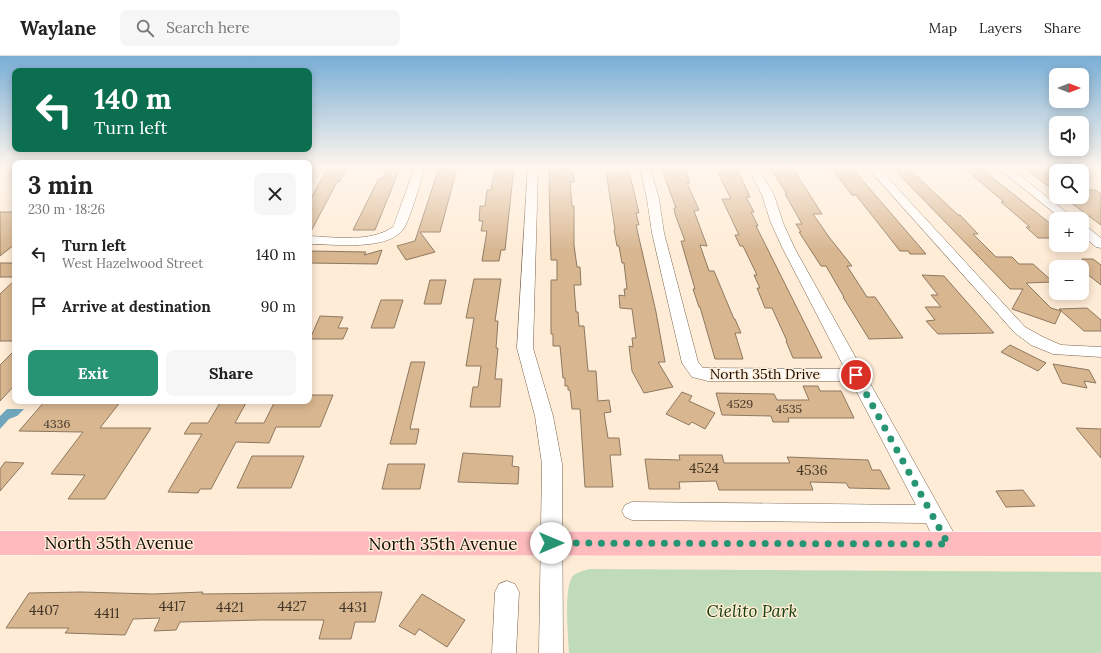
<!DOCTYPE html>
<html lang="en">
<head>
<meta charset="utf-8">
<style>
  :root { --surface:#fff; --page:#f6f6f6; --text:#222; --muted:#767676; --line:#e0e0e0; --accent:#279473 }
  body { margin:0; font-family:Lora,serif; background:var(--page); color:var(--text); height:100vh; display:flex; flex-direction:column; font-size:15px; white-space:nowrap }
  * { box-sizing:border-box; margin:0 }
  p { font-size:13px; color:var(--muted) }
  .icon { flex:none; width:22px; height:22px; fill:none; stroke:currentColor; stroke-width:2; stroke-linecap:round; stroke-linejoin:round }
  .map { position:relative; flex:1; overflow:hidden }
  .details { position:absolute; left:12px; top:104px; width:300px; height:244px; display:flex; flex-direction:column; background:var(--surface); border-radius:8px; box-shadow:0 2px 10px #0003 }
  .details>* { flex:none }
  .top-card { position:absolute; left:12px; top:12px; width:300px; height:84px; border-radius:8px; box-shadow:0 2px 10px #0003; background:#0b6e4f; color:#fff; overflow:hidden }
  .needle { width:26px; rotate:90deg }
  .tools { position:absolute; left:1049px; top:12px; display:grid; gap:8px }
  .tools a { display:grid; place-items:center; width:40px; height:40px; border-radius:8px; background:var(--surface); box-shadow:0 2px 10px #0003; font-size:20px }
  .pin { position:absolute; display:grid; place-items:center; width:34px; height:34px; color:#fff; margin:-17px; border:2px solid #fff; border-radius:50%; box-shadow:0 1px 4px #0007 }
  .me { position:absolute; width:44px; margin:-22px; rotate:90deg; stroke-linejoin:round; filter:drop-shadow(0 0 3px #0008) }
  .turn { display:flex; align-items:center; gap:14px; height:84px; padding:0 16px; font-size:18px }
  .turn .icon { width:52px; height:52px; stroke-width:2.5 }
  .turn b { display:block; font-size:28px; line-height:34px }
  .round { display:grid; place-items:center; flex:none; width:42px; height:42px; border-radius:8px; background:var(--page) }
  .summary { display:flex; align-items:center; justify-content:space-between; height:68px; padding:0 16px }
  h1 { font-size:24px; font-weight:700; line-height:30px }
  .action { display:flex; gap:8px; margin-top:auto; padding:8px 16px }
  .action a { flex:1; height:46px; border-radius:8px; background:var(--accent); color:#fff; font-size:16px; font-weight:700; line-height:46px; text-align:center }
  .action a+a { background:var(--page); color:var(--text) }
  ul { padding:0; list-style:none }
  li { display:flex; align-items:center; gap:12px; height:52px; padding:0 16px }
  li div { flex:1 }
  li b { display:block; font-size:15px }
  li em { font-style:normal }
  header { display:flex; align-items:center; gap:24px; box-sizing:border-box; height:56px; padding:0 20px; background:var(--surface); border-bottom:1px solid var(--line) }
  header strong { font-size:19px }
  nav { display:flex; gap:22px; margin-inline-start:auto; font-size:14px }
  .search { width:280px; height:36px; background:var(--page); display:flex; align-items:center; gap:10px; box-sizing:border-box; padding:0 14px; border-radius:8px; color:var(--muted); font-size:15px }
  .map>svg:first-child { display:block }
</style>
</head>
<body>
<header>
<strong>Waylane</strong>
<div class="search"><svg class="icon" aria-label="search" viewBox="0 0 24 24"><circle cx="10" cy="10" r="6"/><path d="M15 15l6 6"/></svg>Search here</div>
<nav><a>Map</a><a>Layers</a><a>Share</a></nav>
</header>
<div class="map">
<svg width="1101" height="597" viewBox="0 0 1101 597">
  <rect width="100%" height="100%" fill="#ffecd6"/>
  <path fill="#c0dbba" d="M589,513L1101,516V597H569C568,581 564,533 572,521C576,516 583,515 589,513Z"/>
  <path fill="#70a6bb" d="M7,353H24L17,360L9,363L0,373V360Z"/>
  <path fill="#d8b690" stroke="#8d7860" d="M328,111H348L339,126H337L309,179V146Z
    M495,111H514L505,194H501L499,205H482L487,175H481L483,165H479L480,150H485L487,134H491Z
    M550,111H567V115H573L574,126H570L572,150H574V189L577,211H580L581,229H574L576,256H578L579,270H584L588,315H596L598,345L609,344L611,356L604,357L608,382H619L621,399H610L613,431H585L580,353H572L570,334H568V330H565V322H563L560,290H553V278H551V224H557V204H551L549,128Z
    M661,111H684L690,127H687L699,154L694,155L707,190L700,189L709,215H714L734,263H735L741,277H735L743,303H715L700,251H699L693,233H695L681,185H685L675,158L674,152H676Z
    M715,111H736L750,141H746L754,156H751L758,170H756L822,302H793L786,285H787L772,252H765L757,232H760L754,219H757L743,190H740L735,179H739L722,143H731Z
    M792,111L822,158H813L829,181L852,210H847L867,241H875L903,282L869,283L843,241H844L826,210H821L799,176H801L796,168H802L785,138H787L770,112Z
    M830,111H851L926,198H910L908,195H900L856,139H852Z
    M892,111H907L958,159H960L978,178H973L996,201H1012L1019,208H1033L1053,226L1026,227L1051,252L1061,255L1055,268L1012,253L1023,233H1010Z
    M963,111H979L1056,172V182H1038L1026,171H1030L1001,146H1004Z
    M1023,111H1056V136L1036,121Z
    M400,112L375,174H353L379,122H383L387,113Z
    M439,112H457L440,176H420L435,196L406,204L397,190L415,185Z
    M606,115H629L639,157H636L639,169H636L656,256L665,306H658L673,331L644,337L632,315L629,290L633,291L632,282H636L632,253L620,252L619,239L625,240L624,233H627L624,207H622L619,190H617L614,174H615Z
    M1082,134H1095L1101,138V169L1063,141H1082Z
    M0,156H15V188L0,200Z
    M382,194L377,208L309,207V195L366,196L364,199Z
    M1082,203H1093L1101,209V229L1082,214Z
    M0,207H15V221H0Z
    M922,219L944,220L994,277L938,278L926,265L935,264L925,251H941L931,239H938Z
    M474,223H501L495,265H498L496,292H498L495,323H502L500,351H470L473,331H478L481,310H466L474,262H466Z
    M15,224V285H0V238Z
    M430,224H446L441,248H424Z
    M381,244H403L394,272H371Z
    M1087,252L1101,264V275H1084L1059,253Z
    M320,260L343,261L338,272H348L343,283H310Z
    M1010,289L1046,307L1038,315L1001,296Z
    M15,294V329L0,345V309Z
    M411,306H425L410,373H419L416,388H390Z
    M1053,308L1089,314L1096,327L1084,325L1087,332L1062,327Z
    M803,330H818L820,335H841L854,362H788L789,366H773L771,360L722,359L716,337L774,338L777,344H809Z
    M682,336L692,340L689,345L715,357L705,373L692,366L689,369L666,358Z
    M309,339H333L320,371H276L269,387L236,386L211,433H200L198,437L168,436L202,378H184L191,367H208L221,345H247L235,367H264L275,345H309Z
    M45,345H121L100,372H151L105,443H68L85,419L51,418L83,376L19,375Z
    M1076,372L1101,373V402Z
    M463,397L513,400L512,410L519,411L518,428L458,426Z
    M679,399H722L724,407H790L787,401L868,404L872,414H880L890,433L849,432L846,427L810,426L813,434H719L716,425L679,426L680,433H649L645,403L680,404Z
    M252,400H304L291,432H237Z
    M5,406L24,407L0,435V413Z
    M388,408H425L420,433H382Z
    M1023,434L1035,450L1006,451L996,435Z
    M81,536L153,538L203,536L202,538L382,536L375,566H355L351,583H319L324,564H261L180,566L176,574L154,575L160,562L133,563L125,579L65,577L69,572H6L29,537Z
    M422,538L465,564L447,591L419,573L415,579L399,570Z"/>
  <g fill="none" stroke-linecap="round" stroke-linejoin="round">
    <defs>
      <path id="minor" d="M415,111H425C422,122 408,170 402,175C384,195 333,188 309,188V180C335,181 370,187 393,171Z
        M528,111H538L533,292L553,360L562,408L563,597H539L542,408L535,360L517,292Z
        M640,111H650L659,143L664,177L698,306L703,312L845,313L783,193L771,167L762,139L748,111H758L774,139L783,167L795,193L956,481L959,488L956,495L948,498L940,495L926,467L632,464L625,461L622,455L625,449L632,446L916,449L851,325H708L692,321L682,307L652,177L647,143Z
        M867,111H878L1025,271L1043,281L1061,289L1101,291V301L1053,298L1031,289L1015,277Z
        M997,111H1009L1075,163H1062Z
        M1082,169L1086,170L1101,182V192L1096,191L1082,179Z
        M507,525L515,528L519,536L516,597H492L495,536L499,528Z"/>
      <path id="major" d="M0,475L1101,476V500L0,499Z"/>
    </defs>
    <use href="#minor" stroke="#76624b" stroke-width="1"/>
    <use href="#major" stroke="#fff" stroke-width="1"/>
    <use href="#minor" fill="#fff" fill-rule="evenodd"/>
    <use href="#major" fill="#febabc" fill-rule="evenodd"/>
  </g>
  <linearGradient id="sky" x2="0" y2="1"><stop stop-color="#78aed6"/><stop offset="0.57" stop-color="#fff6ed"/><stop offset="1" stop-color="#fff6ed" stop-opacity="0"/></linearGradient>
  <rect width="1101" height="195" fill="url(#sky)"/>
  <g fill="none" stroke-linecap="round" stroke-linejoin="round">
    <path stroke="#279473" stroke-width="7" stroke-dasharray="0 12.6" d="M551,487L948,488L856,319"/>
  </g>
  <g text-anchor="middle" stroke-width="3" stroke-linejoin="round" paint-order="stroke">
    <g font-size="12" fill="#443627">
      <text x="740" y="352">4529</text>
      <text x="789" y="357">4535</text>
      <text x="57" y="372">4336</text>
    </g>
    <g font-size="14" fill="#130b04" stroke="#ffecd6">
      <text x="765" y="323">North 35th Drive</text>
    </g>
    <g font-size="14" fill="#443627">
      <text x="704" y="417">4524</text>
      <text x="812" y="419">4536</text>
      <text x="172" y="555">4417</text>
      <text x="292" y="555">4427</text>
      <text x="230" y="556">4421</text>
      <text x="353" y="556">4431</text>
      <text x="44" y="559">4407</text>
      <text x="107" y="562">4411</text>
    </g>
    <g font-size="17" fill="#130b04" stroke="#ffecd6">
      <text x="119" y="493">North 35th Avenue</text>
      <text x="443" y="494">North 35th Avenue</text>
    </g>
    <g font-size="17" font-style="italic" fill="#17400a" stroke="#ffecd6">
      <text x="752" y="561">Cielito Park</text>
    </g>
  </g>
</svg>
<div class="tools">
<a><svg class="needle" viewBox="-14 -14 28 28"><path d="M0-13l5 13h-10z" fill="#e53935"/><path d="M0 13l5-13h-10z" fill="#767676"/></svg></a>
<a><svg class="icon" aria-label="sound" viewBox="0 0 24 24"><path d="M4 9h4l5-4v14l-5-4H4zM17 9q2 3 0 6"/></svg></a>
<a><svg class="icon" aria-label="search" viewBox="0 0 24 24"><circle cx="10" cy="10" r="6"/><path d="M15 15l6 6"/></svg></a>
<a>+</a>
<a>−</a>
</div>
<div class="pin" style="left:856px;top:319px;background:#d93025"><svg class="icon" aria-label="arrive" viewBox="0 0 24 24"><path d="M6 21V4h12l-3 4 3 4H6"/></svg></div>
<svg class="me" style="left:551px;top:487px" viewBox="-20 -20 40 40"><circle r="19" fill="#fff"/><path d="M0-13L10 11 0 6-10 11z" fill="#279473"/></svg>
<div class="top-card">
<div class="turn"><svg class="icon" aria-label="left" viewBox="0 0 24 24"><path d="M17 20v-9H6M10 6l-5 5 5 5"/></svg><div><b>140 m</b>Turn left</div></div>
</div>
<section class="details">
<div class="summary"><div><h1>3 min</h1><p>230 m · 18:26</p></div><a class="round"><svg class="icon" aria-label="close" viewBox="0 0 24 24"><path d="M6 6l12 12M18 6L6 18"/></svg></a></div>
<ul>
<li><svg class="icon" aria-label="left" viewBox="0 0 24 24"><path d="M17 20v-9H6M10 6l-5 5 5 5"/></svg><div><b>Turn left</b><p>West Hazelwood Street</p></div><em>140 m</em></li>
<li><svg class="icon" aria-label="arrive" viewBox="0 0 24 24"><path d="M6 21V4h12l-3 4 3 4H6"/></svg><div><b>Arrive at destination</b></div><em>90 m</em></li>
</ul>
<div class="action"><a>Exit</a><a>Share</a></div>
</section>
</div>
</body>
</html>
